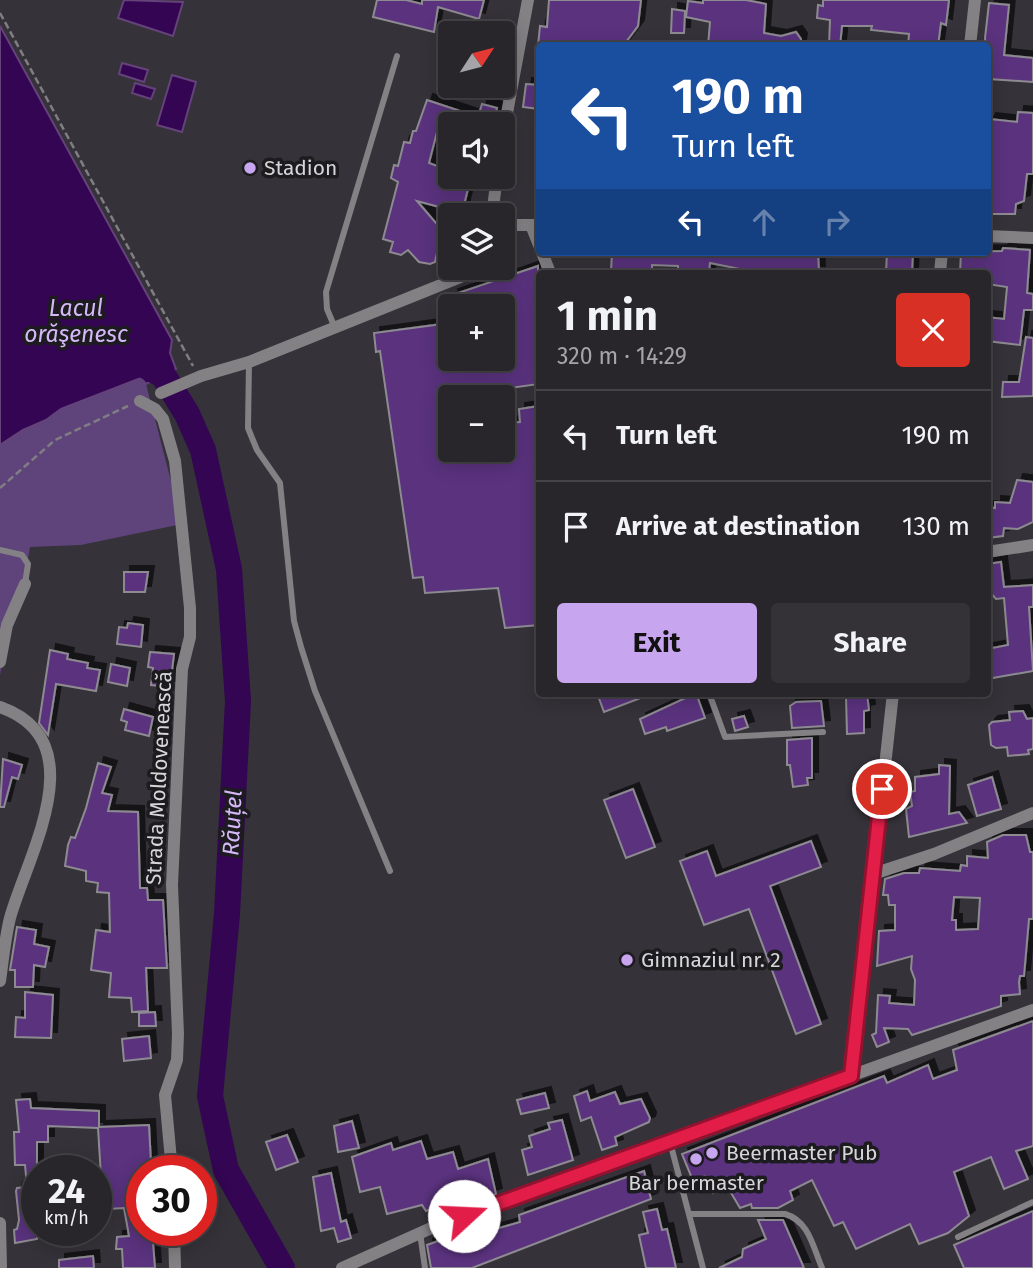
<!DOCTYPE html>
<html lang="en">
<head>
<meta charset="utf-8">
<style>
  :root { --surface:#28262b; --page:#343237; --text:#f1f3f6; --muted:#a5a5a9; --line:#444347; --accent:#c8a6ef }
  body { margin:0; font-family:"Fira Sans",sans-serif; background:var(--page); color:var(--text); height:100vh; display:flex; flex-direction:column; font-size:26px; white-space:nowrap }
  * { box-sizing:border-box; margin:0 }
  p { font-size:23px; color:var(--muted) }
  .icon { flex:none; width:38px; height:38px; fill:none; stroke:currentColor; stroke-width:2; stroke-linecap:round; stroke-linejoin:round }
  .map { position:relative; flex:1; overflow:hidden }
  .details { position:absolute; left:536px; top:270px; width:455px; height:427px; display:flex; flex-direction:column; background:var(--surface); border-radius:7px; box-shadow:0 4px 18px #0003,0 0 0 2px var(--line) }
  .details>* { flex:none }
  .guide { position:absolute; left:536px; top:42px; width:455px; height:214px; border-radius:7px; box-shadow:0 4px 18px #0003,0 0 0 2px var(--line); background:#1a4fa0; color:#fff; overflow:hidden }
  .needle { width:46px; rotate:54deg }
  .controls { position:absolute; left:438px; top:21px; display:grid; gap:14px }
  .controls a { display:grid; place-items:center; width:77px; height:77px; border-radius:7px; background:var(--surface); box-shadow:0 4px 18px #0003,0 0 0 2px var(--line); font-size:35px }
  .speed { position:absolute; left:21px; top:1155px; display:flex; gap:14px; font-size:35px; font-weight:700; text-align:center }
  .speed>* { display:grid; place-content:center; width:91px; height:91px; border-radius:50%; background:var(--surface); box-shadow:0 4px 18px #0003,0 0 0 2px var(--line); line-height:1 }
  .speed small { font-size:18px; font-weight:400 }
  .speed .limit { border:10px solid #d22; background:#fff; color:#111 }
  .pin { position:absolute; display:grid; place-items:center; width:60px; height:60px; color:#fff; margin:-30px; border:4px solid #fff; border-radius:50%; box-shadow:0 2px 7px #0007 }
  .me { position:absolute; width:77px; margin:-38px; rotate:70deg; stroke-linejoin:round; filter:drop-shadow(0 0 5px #0008) }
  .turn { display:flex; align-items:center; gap:24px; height:147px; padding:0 21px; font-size:32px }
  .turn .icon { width:91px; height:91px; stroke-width:2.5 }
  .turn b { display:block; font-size:49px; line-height:60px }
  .lanes { display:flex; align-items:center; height:66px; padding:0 21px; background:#0003; justify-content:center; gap:35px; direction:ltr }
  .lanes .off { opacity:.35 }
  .round { display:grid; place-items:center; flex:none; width:74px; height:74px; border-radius:7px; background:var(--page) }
  .overview { display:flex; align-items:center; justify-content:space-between; height:119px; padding:0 21px }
  h1 { font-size:42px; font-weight:700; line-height:52px }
  .cta { display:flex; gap:14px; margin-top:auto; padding:14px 21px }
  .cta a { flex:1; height:80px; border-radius:7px; background:var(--accent); color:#111; font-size:28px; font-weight:700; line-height:80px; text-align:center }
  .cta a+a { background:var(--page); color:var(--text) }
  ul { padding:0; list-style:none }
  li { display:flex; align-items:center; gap:21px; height:91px; padding:0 21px; border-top:2px solid var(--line) }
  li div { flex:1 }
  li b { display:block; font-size:26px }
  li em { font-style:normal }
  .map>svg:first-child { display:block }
</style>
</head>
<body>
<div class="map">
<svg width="1033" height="1268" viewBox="0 0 1033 1268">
  <defs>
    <filter id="shadow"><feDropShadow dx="6" dy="-6" stdDeviation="0" flood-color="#0009"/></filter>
  </defs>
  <rect width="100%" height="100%" fill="#353239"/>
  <path fill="#5f437b" d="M141,378L146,384L182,524L81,545L30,547C24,591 9,632 0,675V437L14,425Z"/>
  <path fill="#330552" stroke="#64437a" stroke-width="2" d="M124,0L183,2L173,36L118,18Z
    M0,26L172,340L170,353L176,369L146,384L141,378L61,409L46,420L23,430L0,445Z
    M122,63L148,70L144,82L119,74Z
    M172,75L196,82L182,132L157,125Z
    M135,83L155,89L151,99L132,93Z"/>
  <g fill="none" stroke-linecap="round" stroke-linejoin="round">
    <path stroke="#330552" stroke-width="26" d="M133,359L163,375L187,414L203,450L229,569L238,701L227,914L210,1096L226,1170L282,1268"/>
  </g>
  <path fill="#5a337e" stroke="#8d8a91" stroke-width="2" fill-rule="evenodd" filter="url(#shadow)" d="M377,0H406L422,4V0H484L479,19L438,7L434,32L373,17Z
    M549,0H641L638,26L623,46H538L540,26L547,27Z
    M703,0H746L766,4L764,33L781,36L796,32L801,39L800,46H708L710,22L686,17L688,1L703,3Z
    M823,0H949L946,25L941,23L938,46H908L909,34L871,30L872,26H842L840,46H829L830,20L817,18L818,5L823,6Z
    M989,3L1009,5L1004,55L1033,58V82L989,79L990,62H987L985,38Z
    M672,9L685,11L684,33H671Z
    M526,84L539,85V109L523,107Z
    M427,100L478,117L482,104L497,108L493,124H450V136L437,132L429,163L450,171V177H471L462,213L417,201L442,230L435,262L430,264L419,262L408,250L401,255L390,252L393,242L383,239L398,182L391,178L394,165L398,166L404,142L410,143L413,131H416Z
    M1018,112L1033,113V174H1027L1024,201L1016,204L1015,214H987V125L990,119L1017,122Z
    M1003,248L1030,250L1027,293L1033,294V310H1024L1020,345L987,341V317L1004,319L1007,287L987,284V273H960L961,252L1002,251Z
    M612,252H818L819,272L740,273V269L710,263L709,273H678V266L652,265V270L611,272Z
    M887,252H913L912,273H886Z
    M538,266L539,384L480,392V397H437L444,450H502V423L520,422L519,409L539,406V625L505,628L498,588L425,593L423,577L413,578L380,351L376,352L374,333L450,323V359H502V306H456L452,295Z
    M1026,337L1033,338V396L1002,397L1003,382H1019Z
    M1017,480L1033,482V522L1018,529L1004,528L1003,536L987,538V507L995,508V502L1010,503Z
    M1001,562L1004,587L1033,585V607H1029L1033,671L987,679V649L1008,645L1004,598L996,599L991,593L987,594V564Z
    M124,572H148L145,592H124Z
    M128,623L143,625L141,647L117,644L119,627L127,628Z
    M50,650L68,654L67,659L88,663L87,668L100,670L96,691L56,684L48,735L39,723Z
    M150,652L174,654L170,687L151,685L153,668L148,667Z
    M111,664L130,668L127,686L108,682Z
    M597,693H651V694L604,712Z
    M696,693L705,718L667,731L666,727L645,734L640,719Z
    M867,694L869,710L864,711V733L847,734L846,697Z
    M821,701L824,726L792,728L790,706L796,702Z
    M124,709L153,717L149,736L125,730L127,722L121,720Z
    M1023,711L1027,719L1033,718V749L1028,750L1029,754L1008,756L1007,747L996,748L991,745L989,725L992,722L1010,720L1009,712Z
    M744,716L748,727L735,731L732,719Z
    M812,738V778H807L808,785L793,787L790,765H787V740Z
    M3,759L22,765L18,779L12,777L4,807H0Z
    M98,763L111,767L102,793L112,795L108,811L138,812L140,888H147L148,900H163L167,968H146L148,1011L132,1012L131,998L109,997L111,973L91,970L96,930L110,932L109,893L97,892L98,883L86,881V871L65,866L68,845L71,837L75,838L86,808Z
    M939,765L950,766L949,814L959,812L967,823L909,837L906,809L912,806L910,792L915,791V777L939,774Z
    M992,777L1001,809L977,816L968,785Z
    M633,789L655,847L626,858L604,800Z
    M1003,835H1026L1030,852H1033V919H1029L1024,976H1020L1019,982L1020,994L1001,996V1006L912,1035L908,1029L884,1028L889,1042L877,1047L872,1035L876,1033L878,995L890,996L889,1003L914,1005L915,980L911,969L912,956L877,966L879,931L895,930V905H889L888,895H883L885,879L904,873H919L920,868L960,871L961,865L967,866V856L988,858L987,842ZM954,897L980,898L978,929L956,930V920H952Z
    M811,841L821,867L770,886L821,1024L796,1034L749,909L704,925L680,861L707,851L716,876Z
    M17,927L36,930L34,944L49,947L45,967L34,965L33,987H15V970H10Z
    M25,992L53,995L51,1038L15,1037L16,1017L25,1018Z
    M155,1012L156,1026H139V1013Z
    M1033,1021V1146L1016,1151L1028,1179L1004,1189L991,1157L954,1172L969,1216L948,1233L919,1244L910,1224L856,1249L843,1222L834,1226L812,1180L790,1191L793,1200L778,1208H752L751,1204L740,1208L727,1186L713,1193L705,1176L693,1181L682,1154L884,1076L887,1083L928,1065L933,1079L957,1070L953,1050Z
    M149,1036L151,1058L124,1061L122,1039Z
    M587,1091L590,1101L615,1092L620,1104L641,1099L650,1118L649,1122L615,1137L617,1145L602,1150L591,1117L581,1121L574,1096Z
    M545,1093L549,1108L521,1114L517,1100Z
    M30,1099L31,1108L99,1111V1127L149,1125L151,1163H146L145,1171H142V1230H152L155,1268H123L122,1249H116L117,1237L129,1236L124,1208L108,1209L107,1196L96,1195V1176H101L98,1128L48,1126V1142H37V1239L15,1243L14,1230L17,1229L19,1220L16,1191L17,1188L27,1187L25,1165H15L14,1132H19L16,1100Z
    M562,1120L573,1160L528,1175L522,1150L532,1147L529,1136L550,1129L548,1123Z
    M352,1121L359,1148L338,1152L334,1126Z
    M287,1135L298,1162L276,1170L266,1142Z
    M421,1141L427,1159L453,1152L458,1169L488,1159L496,1194L468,1203L466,1197L426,1211L422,1205L387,1214L380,1187L360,1192L352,1157L391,1143L393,1150Z
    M644,1171L651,1199L472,1268H431L427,1245L486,1224L489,1231L520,1222L519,1215Z
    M331,1173L341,1222L346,1220L351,1238L338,1242L334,1228L321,1231L313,1177Z
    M657,1209L662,1230L667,1229L676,1268H646L639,1235L648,1233L643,1212Z
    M1033,1211V1268H964L954,1245Z
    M758,1220H783L804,1268H719L742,1257L743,1249L766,1239Z
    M93,1256L94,1268H59V1260Z"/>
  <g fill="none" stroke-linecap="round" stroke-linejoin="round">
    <path stroke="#807d83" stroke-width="2.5" stroke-dasharray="7 3.5" stroke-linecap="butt" d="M0,13L193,366
      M0,488L55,440L128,406"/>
    <path stroke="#838184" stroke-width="6" d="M335,328L327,309L326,292L397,56
      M249,362L248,428L257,450L280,483L294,621L301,647L315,691L390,871
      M0,550L22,555L28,564L25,584
      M709,693L725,737L823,732
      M670,1142L703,1268
      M689,1214H785C809,1221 813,1247 822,1268
      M420,1233L425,1268
      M958,1237L1033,1202"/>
    <path stroke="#838184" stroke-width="12" d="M970,46L975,0
      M502,140L528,0
      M492,215L497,177
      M502,225H539
      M531,225L539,245
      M987,236L1033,238
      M542,252L550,273
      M940,273L942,252
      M161,393L201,376L249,362L483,268
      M140,401L155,409L163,419L175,461L190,608V637L182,669L172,885L178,1034L177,1060L165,1095L172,1171
      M987,552L1033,545
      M0,662L7,625L25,584
      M0,707C96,741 28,854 10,918C5,938 3,960 0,981
      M873,874L934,854L1033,813
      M851,1076L893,693
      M0,1223L1,1268
      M174,1230L175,1268
      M342,1268L438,1225L1033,1010"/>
  </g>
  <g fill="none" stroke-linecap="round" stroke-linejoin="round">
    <defs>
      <path id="route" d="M464,1216L851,1076L882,789"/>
    </defs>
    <use href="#route" stroke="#92132f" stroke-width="18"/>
    <use href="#route" stroke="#e11d48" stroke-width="12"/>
  </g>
  <g fill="#c8a6ef" stroke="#1c1b1e" stroke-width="2.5">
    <circle cx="250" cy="168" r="7"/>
    <circle cx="627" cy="960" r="7"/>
    <circle cx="712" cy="1153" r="7"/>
    <circle cx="696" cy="1159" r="7"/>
  </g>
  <g text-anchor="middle" stroke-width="7" stroke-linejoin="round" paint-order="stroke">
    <g font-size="21" fill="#d7d5d9" stroke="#1c1b1e" text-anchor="start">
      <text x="264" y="175">Stadion</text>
      <text x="641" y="967">Gimnaziul nr. 2</text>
      <text x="726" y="1160">Beermaster Pub</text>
      <text x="696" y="1190" text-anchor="middle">Bar bermaster</text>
    </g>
    <g font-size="21" fill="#d7d5d9" stroke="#1c1b1e">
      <text transform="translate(159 778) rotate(-87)" y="7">Strada Moldovenească</text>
    </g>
    <g font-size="23" font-style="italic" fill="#d5b8f8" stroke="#1c1b1e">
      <text x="76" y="316">Lacul<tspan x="76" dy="26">orăşenesc</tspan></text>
      <text transform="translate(232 823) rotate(-87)" y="8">Răuțel</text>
    </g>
  </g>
</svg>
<div class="controls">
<a><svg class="needle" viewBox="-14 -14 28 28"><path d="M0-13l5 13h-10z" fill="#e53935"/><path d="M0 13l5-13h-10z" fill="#a5a5a9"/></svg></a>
<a><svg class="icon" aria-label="sound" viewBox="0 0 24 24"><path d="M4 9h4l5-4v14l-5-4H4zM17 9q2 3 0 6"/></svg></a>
<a><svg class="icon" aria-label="layers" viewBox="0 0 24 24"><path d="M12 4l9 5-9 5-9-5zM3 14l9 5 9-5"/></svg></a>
<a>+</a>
<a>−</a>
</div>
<div class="speed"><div>24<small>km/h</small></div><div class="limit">30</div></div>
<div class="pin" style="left:882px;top:789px;background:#d93025"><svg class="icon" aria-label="arrive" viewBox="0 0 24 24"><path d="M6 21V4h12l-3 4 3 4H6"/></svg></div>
<svg class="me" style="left:464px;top:1216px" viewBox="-20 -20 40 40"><circle r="19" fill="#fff"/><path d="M0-13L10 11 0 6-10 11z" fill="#e11d48"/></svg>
<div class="guide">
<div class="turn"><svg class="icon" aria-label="left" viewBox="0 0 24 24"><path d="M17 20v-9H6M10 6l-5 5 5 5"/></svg><div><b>190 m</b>Turn left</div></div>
<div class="lanes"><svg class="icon" aria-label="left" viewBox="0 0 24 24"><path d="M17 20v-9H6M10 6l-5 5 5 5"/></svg><svg class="icon off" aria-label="ahead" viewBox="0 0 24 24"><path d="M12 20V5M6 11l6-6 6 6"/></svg><svg class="icon off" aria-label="right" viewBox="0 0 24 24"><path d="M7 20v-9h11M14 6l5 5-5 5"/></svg></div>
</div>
<section class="details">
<div class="overview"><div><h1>1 min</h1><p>320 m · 14:29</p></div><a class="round" style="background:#d93025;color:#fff"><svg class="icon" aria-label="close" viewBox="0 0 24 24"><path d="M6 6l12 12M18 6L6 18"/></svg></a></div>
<ul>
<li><svg class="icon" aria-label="left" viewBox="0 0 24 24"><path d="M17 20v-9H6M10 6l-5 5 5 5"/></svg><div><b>Turn left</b></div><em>190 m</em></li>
<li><svg class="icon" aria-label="arrive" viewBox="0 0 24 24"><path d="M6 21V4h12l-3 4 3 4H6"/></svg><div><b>Arrive at destination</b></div><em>130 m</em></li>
</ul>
<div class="cta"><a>Exit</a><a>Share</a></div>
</section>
</div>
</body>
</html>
